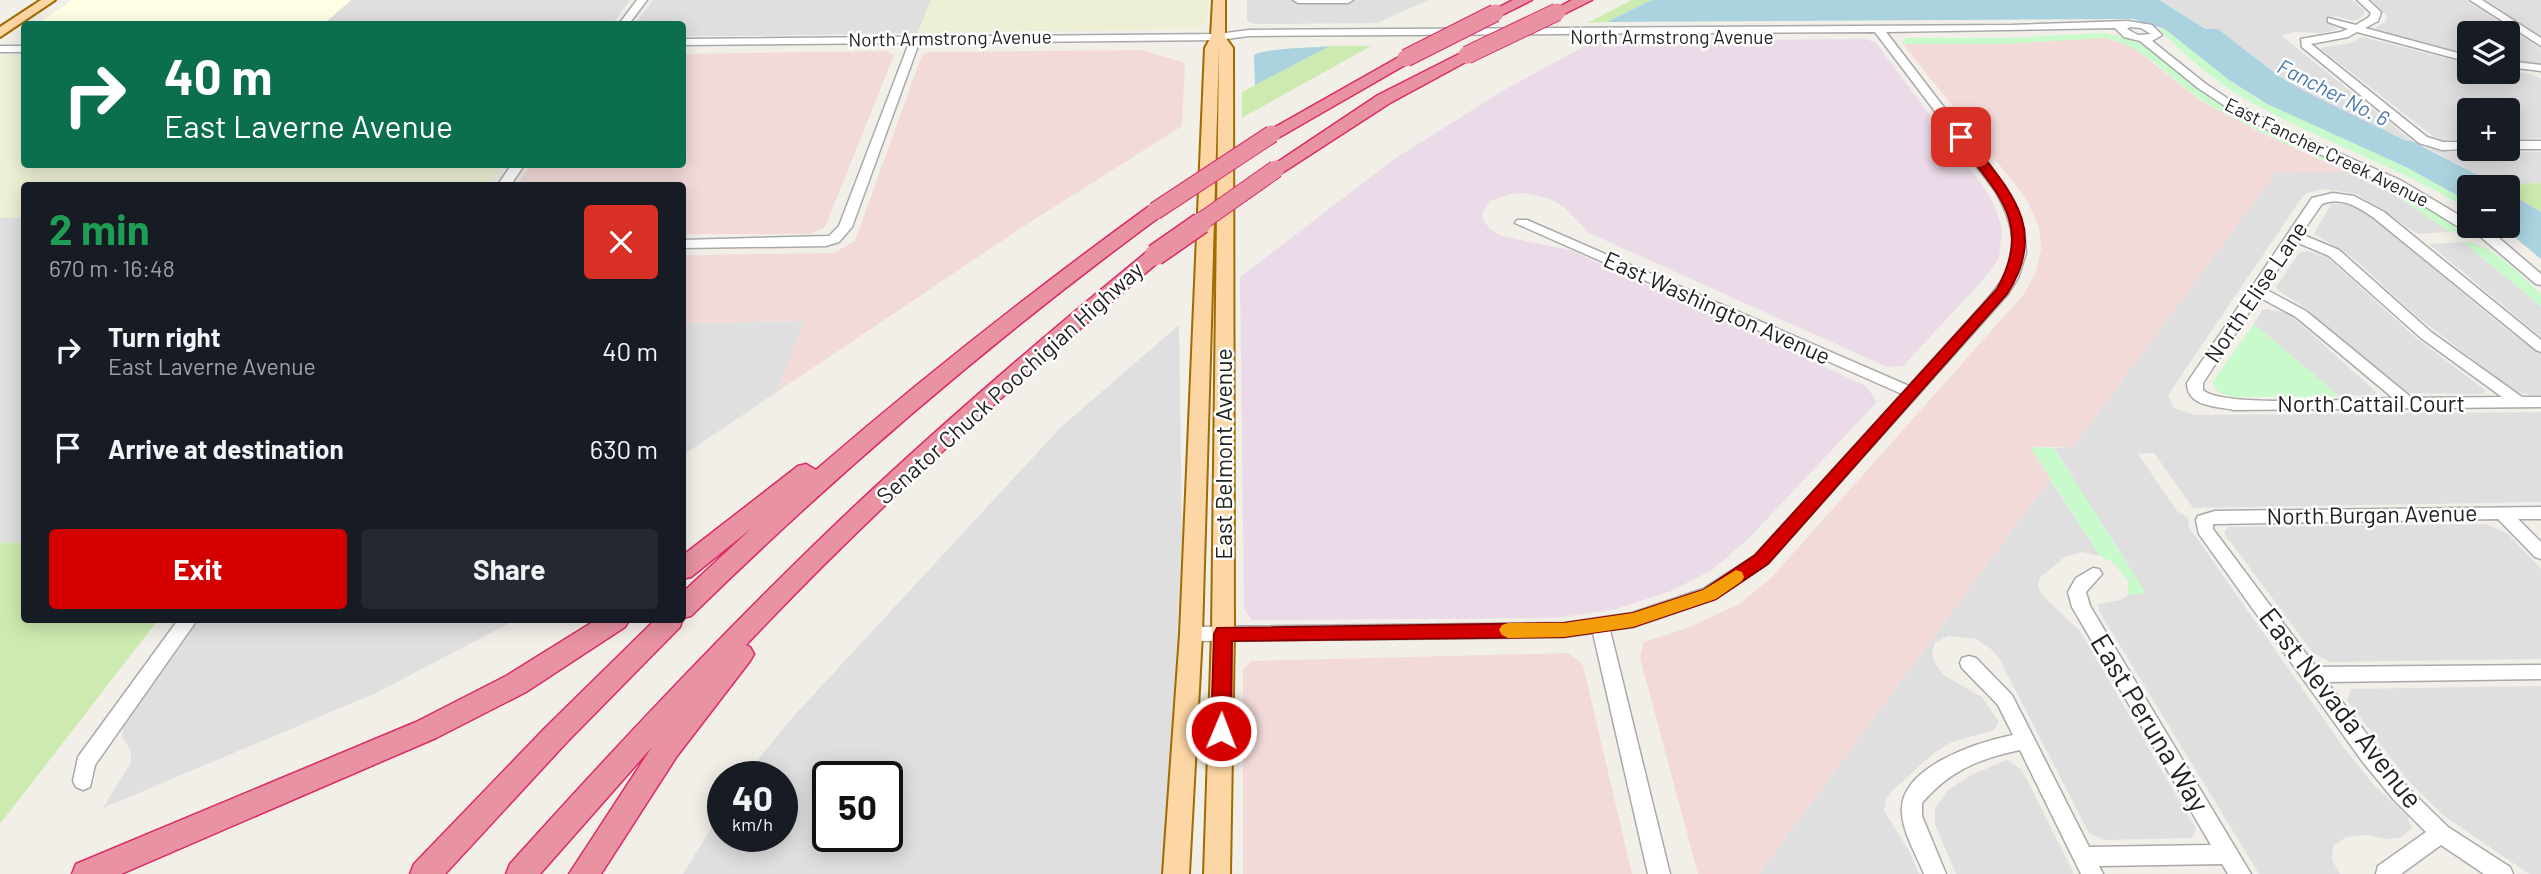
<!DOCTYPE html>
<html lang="en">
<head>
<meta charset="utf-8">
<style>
  :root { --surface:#171b24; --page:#242831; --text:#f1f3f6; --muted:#9ea1a6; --accent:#d40000 }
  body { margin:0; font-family:Barlow,sans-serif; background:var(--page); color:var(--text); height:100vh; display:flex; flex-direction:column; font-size:26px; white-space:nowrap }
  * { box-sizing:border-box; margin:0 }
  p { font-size:23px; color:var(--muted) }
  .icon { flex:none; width:38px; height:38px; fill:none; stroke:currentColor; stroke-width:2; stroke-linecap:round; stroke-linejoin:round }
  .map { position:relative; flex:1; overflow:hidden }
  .drawer { position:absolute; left:21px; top:182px; width:665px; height:441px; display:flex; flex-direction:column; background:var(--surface); border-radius:7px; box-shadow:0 4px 18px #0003 }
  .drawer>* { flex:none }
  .banner { position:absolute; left:21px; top:21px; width:665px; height:147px; border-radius:7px; box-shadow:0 4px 18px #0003; background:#0b6e4f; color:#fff; overflow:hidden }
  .controls { position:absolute; left:2457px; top:21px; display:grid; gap:14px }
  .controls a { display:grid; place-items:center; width:63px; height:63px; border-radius:7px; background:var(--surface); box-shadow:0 4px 18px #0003; font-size:35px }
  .speed { position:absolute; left:707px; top:761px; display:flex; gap:14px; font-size:35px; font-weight:700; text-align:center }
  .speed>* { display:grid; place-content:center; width:91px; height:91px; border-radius:50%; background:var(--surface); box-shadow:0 4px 18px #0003; line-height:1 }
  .speed small { font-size:18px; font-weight:400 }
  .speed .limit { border:4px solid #111; border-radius:10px; background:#fff; color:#111 }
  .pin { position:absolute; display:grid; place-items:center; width:60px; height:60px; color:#fff; margin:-30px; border-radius:14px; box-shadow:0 4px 10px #0006 }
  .me { position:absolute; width:77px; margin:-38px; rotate:1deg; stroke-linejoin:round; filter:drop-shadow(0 0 5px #0008) }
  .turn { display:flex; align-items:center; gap:24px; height:147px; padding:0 28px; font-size:32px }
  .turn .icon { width:91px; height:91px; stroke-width:2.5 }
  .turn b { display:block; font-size:49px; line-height:60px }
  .round { display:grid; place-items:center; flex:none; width:74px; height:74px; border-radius:7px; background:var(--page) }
  .overview { display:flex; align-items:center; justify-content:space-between; height:119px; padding:0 28px }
  h1 { font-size:42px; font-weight:700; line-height:52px; color:#1e9e55 }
  .button { display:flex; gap:14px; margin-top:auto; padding:14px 28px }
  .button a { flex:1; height:80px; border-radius:7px; background:var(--accent); color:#fff; font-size:28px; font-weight:700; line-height:80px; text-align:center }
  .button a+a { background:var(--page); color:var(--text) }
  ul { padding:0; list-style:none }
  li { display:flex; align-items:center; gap:21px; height:98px; padding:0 28px }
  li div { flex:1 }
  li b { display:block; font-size:26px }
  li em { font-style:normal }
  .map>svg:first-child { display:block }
</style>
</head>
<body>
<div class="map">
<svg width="2541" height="874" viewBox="0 0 2541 874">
  <rect width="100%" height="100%" fill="#f2efe9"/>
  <path fill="#e0dfdf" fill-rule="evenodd" d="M351,0H630L612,24H324Z
    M653,0H931L918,33L743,36H683L682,24H635Z
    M1247,0H1428L1377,23L1255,24L1247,21Z
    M2159,0H2352L2364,10V14L2360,18L2353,21L2336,16L2325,21L2338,29L2323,33L2294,32L2282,36L2412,141H2406L2326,104L2280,77L2218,29H2207Z
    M2371,0H2466L2541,49V64L2508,61V33H2469V54L2378,32L2375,28L2386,21L2387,16Z
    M2485,0H2541V36Z
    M2362,37L2469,64V72L2508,70L2534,75L2541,79V138L2508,139V110H2469V139L2442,140L2434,137L2320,48L2350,43Z
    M2429,149L2457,153L2541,152V183L2493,184Z
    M2276,172H2348L2396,196L2450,232L2418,234L2357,194L2325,189L2310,192L2303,196L2168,395L2174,408L2195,415L2541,412V502L2193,508L2154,453L2138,454L2177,511L2188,518L2189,527L2344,748L2373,784L2407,816L2412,828L2402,837L2387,839L2365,835L2346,837L2333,846L2332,860L2340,874H2259L2099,611L2098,604L2121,600L2128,595L2146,593L2054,448L2073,447Z
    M2341,203L2362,211L2388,230L2503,327L2541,355V395H2529L2515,391L2485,369L2414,314L2352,257L2314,234L2331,204Z
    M0,218H24V542L0,543Z
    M2463,242L2541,306V337L2429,244Z
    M2308,251L2328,258L2416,338L2485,390L2484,394L2409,393L2360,356L2308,310L2279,291L2276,287L2299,253Z
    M2268,309L2287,313L2294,318L2377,393L2374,395L2339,396L2254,324L2262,310Z
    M805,321L777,392L683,455V323Z
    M1179,325L1182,540L1172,749L1163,874H683L723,809V836H782V777H745L760,757L792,718L1061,427ZM828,777H887V836H828Z
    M2050,479L2100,556L2082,552L2065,557L2040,577L2038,586L2042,595L2080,631L2196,829L2192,838L2104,840L2089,833L2000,660L1991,649L1976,639L1948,636L1935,643L1932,653L1935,664L1945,676L1982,697L1999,722L1994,730L1952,742L1934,753L1891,792L1886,800L1884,811L1909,851L1919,874H1759Z
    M2486,524L2507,533L2541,569V659L2330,662L2313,653L2224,533L2228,527Z
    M199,620H515L376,693L103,808L131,762V751L122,737L124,724Z
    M2541,686V874H2529L2443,815L2406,778L2347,700L2351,689Z
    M2007,760L2022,770L2074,874H1956L1935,825V809L1947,791L1971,775Z"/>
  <path fill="#f2dad9" d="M2079,38H2106L2133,47L2201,101L2261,133L2348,172L2276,173L2073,447H2031L2050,479L1759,874H1698L1640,658L1644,642L1690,627L1739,604L1772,577L2024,294L2036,272L2041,249L2039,227L2026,198L1903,44H2004Z
    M1142,50L1185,63L1182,126L1021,228L777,392L804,321L683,323V255L833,253L855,241L922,55L930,52Z
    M886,51L894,55L825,227L811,234H683L682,186L516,185L532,165L682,164L683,54Z
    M1569,653L1583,665L1632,874H1243V669L1251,661Z"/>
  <path fill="#ebdbe8" d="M1866,39L1876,43L1985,189L1996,209L2002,229L1999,258L1983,280L1903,366L1887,367L1589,233L1564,207L1550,199L1526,193L1510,194L1490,201L1483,212V220L1490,229L1501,236L1570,250L1866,386L1877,402L1749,538L1712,570L1671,591L1616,609L1556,618L1252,620L1244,609L1240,277L1396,158L1504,90L1594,41Z"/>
  <path fill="#ffffe5" d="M72,0H351L324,24H37Z"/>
  <path fill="#eef0d5" d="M931,0H1208L1207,19L1200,29L918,33Z
    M0,55H24V164L504,165L488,186H24V218H0Z"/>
  <path fill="#cdebb0" d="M1632,0H1652L1607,22L1587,23Z
    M1330,46H1371L1242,118V92Z
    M2541,183V212L2508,192V187L2493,184Z
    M24,542V620H158L0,824V543Z"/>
  <path fill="#c8facc" d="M2159,29H2165L2229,80L2257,99L2406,167L2469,202V210C2399,166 2319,141 2247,100C2214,81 2185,55 2159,29Z
    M2101,33C2156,39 2171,72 2213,100C2278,144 2357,164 2424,205C2435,212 2451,220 2458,231L2450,232C2425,215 2401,197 2373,183C2320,157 2265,137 2213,107C2175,86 2150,48 2106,38L2004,44H1903L1902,41L1907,38H2011Z
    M2463,242C2488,241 2523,277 2541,294V306Z
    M2254,324L2339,396L2232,397L2218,392L2212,383Z
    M2030,447L2054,448L2146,593L2128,595V580L2112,562L2100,556Z"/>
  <path fill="#aad3df" d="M1652,0H2159L2206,29H2218L2280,77L2306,92L2406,141H2412L2500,187H2469V202L2406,167L2267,104L2229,80L2165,29L2133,19L1607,22Z
    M1330,46L1255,85L1254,55C1265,48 1313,48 1330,46Z
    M2508,192L2541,212V259L2501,226H2508Z"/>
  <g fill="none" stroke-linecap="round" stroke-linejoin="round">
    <defs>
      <path id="minor" d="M637,0H647L629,24H619Z
        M1293,0H1353L1348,3H1298Z
        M2357,0H2368L2381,12L2378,21L2365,28L2469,56V62L2357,32L2348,37L2311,44L2427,137L2443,142H2469V149H2472L2442,150L2419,143L2302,47L2301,39L2341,32L2348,29L2328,22V18L2356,25L2369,17L2371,13Z
        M2470,0H2482L2541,38V46Z
        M2128,21L2152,25L2162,35L2152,41L2206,84L2236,104L2289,131L2400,180L2469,221V226H2485L2541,274V285L2536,284L2475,232L2457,226L2392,186L2281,137L2228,108L2198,88L2140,41L2124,37L2115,28L1886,32L2006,188L2015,204L2024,229L2026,253L2018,278L2008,294L1768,563L1715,599L1633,627L1610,630L1670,874H1648L1593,633L1564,637L1191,641L1185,639L1182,634L1185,629L1191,627L1564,623L1632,613L1703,589L1756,555L1902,394L1515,223L1517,220H1527L1909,386C1929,364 1948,343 1968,321C2010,275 2029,253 1996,192L1875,32L1249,36L1218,40L919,43L852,227L839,242L826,246L682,248V240L829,236L839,226L909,43L682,45V39L1218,34L1249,30L2011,25ZM2130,27L2141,28L2151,34L2138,35L2127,29Z
        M0,46H24V52H0Z
        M2508,61L2541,65V71L2508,67Z
        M2508,141H2541V149H2508Z
        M512,164H525L510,186H497Z
        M2333,193L2354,196L2384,212L2541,340V352L2536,350L2374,218C2358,207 2341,196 2322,204L2301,234L2339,250L2431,332L2522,397H2541V407L2234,410C2216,406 2187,407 2187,383L2312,198ZM2296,242L2329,256L2421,338L2502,397L2412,398L2306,311L2265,289ZM2259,297L2296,317L2393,398C2360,399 2221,408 2203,390V383Z
        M2541,507V519H2518L2541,542V559L2535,557L2498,519L2213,524V529L2316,667L2541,665V679L2327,682L2408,788L2448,827L2510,867L2513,874H2484L2441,845L2401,874H2376L2378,866L2426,832L2394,800L2362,761L2199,534L2196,520L2198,516L2215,511Z
        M2093,568L2099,569L2102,574L2086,592L2090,606L2251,874H2228L2222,864L2099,866L2103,874H2081L2020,750C1980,758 1949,771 1922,803V816L1946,874H1924C1917,856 1903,833 1902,813C1898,767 1978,742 2013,735L1998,705L1962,668L1960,663L1962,658L1969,656L1976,658L2012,695L2089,847L2211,845L2072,607L2068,592L2076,578Z
        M178,620H197L95,765L90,787L83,790L76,787L73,781L78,757Z"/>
      <path id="major" d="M41,0H55L0,37V27Z
        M1213,0H1225V37L1233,48L1234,633L1230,874H1204L1212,633L1219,47L1202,634L1189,874H1163L1180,634L1205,48L1211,37Z"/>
      <path id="highway" d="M1513,0H1532L1500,16L1495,17L1488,13Z
        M1572,0H1592L1562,15L1557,16L1550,12Z
        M1467,50L1473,52L1475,55L1473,58L1390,103L1282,173H1270L1267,169L1378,95Z
        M1406,53L1412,55L1414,58L1412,61L1278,138L1272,139L1263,134Z
        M1155,205L1164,211L1162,215C995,338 839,471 691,616L683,618L680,627L566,743L445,874H410L414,864L546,727L655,620H682V593L752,528L691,577L682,579V556L798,466L806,464L816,470C923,377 1034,290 1148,207Z
        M1155,249L1162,251L1165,255L1162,259C1017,381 876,507 746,645L750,647L754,654L750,661L677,756L601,874H569L652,747L540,874H506L510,864C608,755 708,648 814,545C920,442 1033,345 1148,251Z
        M596,620H629L625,627L526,692L436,738L121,874H72L76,864L416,722L506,676Z"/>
    </defs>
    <use href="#minor" stroke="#a9a9a9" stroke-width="3"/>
    <use href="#major" stroke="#a06b00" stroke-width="4"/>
    <use href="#highway" stroke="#dc2a67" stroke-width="3"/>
    <use href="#minor" fill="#fff" fill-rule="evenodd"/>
    <use href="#major" fill="#fcd6a4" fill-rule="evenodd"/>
    <use href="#highway" fill="#e892a2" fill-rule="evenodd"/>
    <defs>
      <path id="highway-bridge-far1" d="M1467,55L1557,12
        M1406,58L1495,13
        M1155,211L1272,134
        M1198,224L1276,169"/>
      <path id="highway-bridge" d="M1155,255L1201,223"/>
    </defs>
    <use href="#highway-bridge-far1" stroke="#dc2a67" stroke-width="19" stroke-linecap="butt"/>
    <use href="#highway-bridge" stroke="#dc2a67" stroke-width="24" stroke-linecap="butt"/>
    <use href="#highway-bridge-far1" stroke="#e892a2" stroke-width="17"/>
    <use href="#highway-bridge" stroke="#e892a2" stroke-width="21"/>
  </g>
  <path fill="#d40000" stroke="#8a0000" stroke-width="2" d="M1961,133L1966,134C2006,188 2051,226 2007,294L1768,564L1716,599L1633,627L1564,637L1232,641L1231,731L1228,736L1221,739L1214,736L1211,731L1214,634L1217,628L1564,623L1633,613L1703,590L1755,555L1997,289C2035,221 1994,191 1955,137Z"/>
  <path fill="#f59e0b" d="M1736,570L1742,572L1744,577L1742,581L1716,599L1633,627L1564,637L1508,638L1502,635L1499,630L1502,625L1508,623H1564L1633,613L1703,590Z"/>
  <g text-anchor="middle" stroke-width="5" stroke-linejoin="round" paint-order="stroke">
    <g font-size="19" fill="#222" stroke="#fff">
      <text x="1672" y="44">North Armstrong Avenue</text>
      <text transform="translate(950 38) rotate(-1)" y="7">North Armstrong Avenue</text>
      <text transform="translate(2327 152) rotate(26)" y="7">East Fancher Creek Avenue</text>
    </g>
    <g font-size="21" font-style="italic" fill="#4a7aab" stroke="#fff">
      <text transform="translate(2333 93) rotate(27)" y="7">Fancher No. 6</text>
    </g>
    <g font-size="23" fill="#222" stroke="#fff">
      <text transform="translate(2256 292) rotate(-56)" y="8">North Elise Lane</text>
      <text transform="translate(1717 308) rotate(24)" y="8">East Washington Avenue</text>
      <text transform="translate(1010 383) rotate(-42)" y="8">Senator Chuck Poochigian Highway</text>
      <text x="2371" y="412">North Cattail Court</text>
      <text transform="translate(1224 454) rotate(-90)" y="8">East Belmont Avenue</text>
      <text transform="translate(2372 515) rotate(-1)" y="8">North Burgan Avenue</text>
    </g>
    <g font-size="28" fill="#222" stroke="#fff">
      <text transform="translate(2341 708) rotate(52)" y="10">East Nevada Avenue</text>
      <text transform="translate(2150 723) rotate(59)" y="10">East Peruna Way</text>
    </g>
  </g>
</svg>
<div class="controls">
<a><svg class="icon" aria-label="layers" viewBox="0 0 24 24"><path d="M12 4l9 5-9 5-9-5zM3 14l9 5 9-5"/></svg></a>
<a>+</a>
<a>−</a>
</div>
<div class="speed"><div>40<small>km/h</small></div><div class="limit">50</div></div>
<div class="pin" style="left:1961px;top:137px;background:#d93025"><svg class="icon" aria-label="arrive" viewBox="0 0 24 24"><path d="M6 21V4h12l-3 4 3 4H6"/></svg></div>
<svg class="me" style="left:1221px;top:731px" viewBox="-20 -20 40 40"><circle r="17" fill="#d40000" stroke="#fff" stroke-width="3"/><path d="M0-11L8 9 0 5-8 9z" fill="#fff"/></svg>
<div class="banner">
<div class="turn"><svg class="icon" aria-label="right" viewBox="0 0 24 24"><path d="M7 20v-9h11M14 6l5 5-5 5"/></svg><div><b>40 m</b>East Laverne Avenue</div></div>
</div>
<section class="drawer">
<div class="overview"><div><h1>2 min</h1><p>670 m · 16:48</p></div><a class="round" style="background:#d93025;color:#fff"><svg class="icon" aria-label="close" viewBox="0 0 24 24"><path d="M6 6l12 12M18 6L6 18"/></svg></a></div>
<ul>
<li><svg class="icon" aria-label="right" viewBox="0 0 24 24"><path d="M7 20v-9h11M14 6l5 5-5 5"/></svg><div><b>Turn right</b><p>East Laverne Avenue</p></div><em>40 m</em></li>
<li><svg class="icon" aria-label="arrive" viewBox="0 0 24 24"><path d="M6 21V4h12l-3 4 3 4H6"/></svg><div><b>Arrive at destination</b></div><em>630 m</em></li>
</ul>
<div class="button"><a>Exit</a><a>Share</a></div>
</section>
</div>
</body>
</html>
